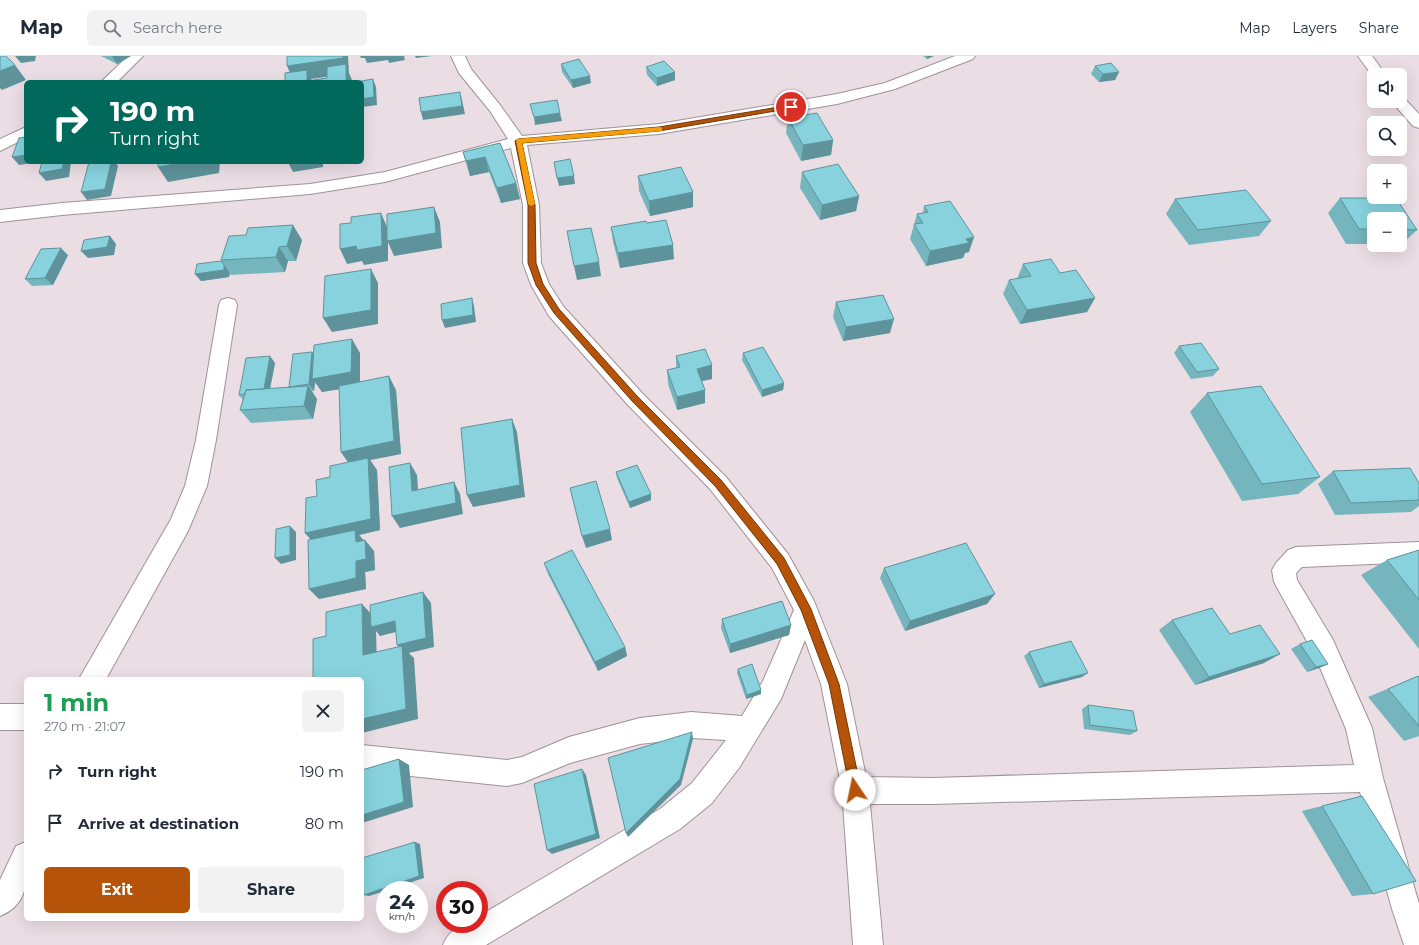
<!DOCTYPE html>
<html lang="en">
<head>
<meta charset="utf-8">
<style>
  :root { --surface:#fff; --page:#f2f2f3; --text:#1f2937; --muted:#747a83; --line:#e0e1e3; --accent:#b45309 }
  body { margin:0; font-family:Montserrat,sans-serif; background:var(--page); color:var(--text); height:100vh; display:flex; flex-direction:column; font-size:15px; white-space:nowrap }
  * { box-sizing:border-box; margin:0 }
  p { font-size:13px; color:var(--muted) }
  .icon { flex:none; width:22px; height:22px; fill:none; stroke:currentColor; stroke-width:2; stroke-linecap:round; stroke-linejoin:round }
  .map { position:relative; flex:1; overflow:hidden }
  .drawer { position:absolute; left:24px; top:621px; width:340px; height:244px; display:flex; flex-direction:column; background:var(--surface); border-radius:6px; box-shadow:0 4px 16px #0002 }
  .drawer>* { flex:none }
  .banner { position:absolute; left:24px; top:24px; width:340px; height:84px; border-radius:6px; box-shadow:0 4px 16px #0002; background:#00695c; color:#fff; overflow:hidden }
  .controls { position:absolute; left:1367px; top:12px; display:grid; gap:8px }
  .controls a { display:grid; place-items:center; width:40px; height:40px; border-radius:6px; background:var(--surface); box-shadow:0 4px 16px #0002; font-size:20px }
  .speed { position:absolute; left:376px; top:825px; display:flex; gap:8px; font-size:20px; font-weight:700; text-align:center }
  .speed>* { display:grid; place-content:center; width:52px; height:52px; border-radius:50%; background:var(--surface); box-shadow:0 4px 16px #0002; line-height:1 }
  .speed small { font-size:10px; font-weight:400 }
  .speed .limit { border:6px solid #d22; background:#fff; color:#111 }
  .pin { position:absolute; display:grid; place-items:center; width:34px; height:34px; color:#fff; margin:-17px; border:2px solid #fff; border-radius:50%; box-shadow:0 1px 4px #0007 }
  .me { position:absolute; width:44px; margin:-22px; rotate:349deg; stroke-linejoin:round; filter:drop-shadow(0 0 3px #0008) }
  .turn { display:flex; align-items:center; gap:14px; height:84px; padding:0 20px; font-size:18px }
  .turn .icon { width:52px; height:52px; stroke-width:2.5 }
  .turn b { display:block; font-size:28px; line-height:34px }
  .round { display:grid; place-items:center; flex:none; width:42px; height:42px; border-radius:6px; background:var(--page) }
  .summary { display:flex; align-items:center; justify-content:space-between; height:68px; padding:0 20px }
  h1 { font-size:24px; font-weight:700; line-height:30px; color:#1e9e55 }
  .button { display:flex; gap:8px; margin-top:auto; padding:8px 20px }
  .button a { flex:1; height:46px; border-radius:6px; background:var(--accent); color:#fff; font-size:16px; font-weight:700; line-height:46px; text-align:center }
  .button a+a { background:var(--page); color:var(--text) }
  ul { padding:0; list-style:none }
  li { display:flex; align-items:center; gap:12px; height:52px; padding:0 20px }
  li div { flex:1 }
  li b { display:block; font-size:15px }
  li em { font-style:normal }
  header { display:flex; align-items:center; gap:24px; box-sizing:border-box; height:56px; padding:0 20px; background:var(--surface); border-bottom:1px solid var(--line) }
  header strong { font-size:19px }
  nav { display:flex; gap:22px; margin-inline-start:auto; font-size:14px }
  .search { width:280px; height:36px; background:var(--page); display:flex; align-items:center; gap:10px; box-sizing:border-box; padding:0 14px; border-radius:6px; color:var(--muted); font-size:15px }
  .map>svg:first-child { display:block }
</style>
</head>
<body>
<header>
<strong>Map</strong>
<div class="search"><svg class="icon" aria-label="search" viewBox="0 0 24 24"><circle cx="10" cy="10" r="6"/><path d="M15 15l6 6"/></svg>Search here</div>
<nav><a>Map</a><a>Layers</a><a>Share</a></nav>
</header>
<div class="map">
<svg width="1419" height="889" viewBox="0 0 1419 889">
  <rect width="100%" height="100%" fill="#ebdde4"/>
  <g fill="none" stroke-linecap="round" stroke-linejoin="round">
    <defs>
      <path id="minor" d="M128,0H143L117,26H101Z
        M451,0H465L471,13L500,49L522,80L659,68L837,38L885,27L955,0H975L973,3L895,33L837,48L659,78L527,89L539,149L541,207L549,228L563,250L642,337L726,421L788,498L814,545L847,628L866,721L933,722L1354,709L1346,673L1315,600L1274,526L1272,514L1276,507L1288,494L1296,491L1419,486V506L1302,511L1296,517L1297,524L1333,584L1372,672L1383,722L1419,848V889H1404L1392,853L1360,736L933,748H870L883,889H853L842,734L821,628L805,584L781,643L739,712L712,747L680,773L486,889H443C450,872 462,868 479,868V860L660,753L692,727L726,684L691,682L640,688L570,707L522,727L507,730L362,715V689L507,704L522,701L569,681L640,662L691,656L742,660L763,625L794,554L772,512L710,433L628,349L549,260L531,229L523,207V149L511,92L385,126L310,138L62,159L0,166V154L62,147L310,128L385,116L508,83L490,55L459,17Z
        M1358,0H1372L1386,19H1374V22Z
        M1400,41L1404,42L1419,58V72L1413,70L1391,45H1400Z
        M26,71V82L0,95V83Z
        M228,242L235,244L237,249L216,384L207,430L188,475L106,623H79L171,463L185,430L196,384L219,249L221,244Z
        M0,648H26V674H0Z
        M26,786C26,816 33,847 0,860V824L16,790Z"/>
    </defs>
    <use href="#minor" stroke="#9f9298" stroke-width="2"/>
    <use href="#minor" fill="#fff" fill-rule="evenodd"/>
  </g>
  <path fill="#74b5be" d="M101,0H131L117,8Z
    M923,0H934L927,3Z
    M561,8L591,27L573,32L562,16Z
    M1095,10L1119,16L1115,24L1099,26L1091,18Z
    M646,11L675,16V24L657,30L647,19Z
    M788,62L833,84L831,99L801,105L786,77Z
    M500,87L516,127L520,143L501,147L489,116L470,120L463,96Z
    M802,116L859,140L856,155L820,164L800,132Z
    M638,120L693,151L650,160L639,135Z
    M1340,142H1396L1417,174L1402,188H1400V163H1374V188H1346L1328,157Z
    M1175,143L1271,165L1259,180L1189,189L1166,158Z
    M924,150L969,196L965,197L963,202L926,210L910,183L917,158L923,157Z
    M647,167L674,203L620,212L613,186L611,171Z
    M302,184L296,205H288L285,216L231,219L230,217L229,221L201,225L195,218L221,205V204Z
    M68,199L53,229L32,230L25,223Z
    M1023,208L1060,217L1095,242L1087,256L1020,268L1003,238L1009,224L1017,223Z
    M836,246L890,277L843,285L833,261Z
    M1179,290L1219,313L1213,320L1191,323L1174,297Z
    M312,296L314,298L360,297V326L396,334L401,398L370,404L377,414L380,474L359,479L374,495L375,514L365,516L366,533L319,543L311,484L305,477L317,440L330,421L348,406L341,396L339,333L322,336L315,326L314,335H312L317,343L313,363L251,367L240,354L243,344L239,339L275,307L270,333L290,331H289Z
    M743,297L784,327L783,334L762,341L742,304Z
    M676,300L712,309V323L702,325L705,334V347L677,354L668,328L667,314L676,312Z
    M1207,337L1320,421L1298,438L1242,445L1190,356Z
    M1333,415L1419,427V450L1411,456L1335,459L1318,428Z
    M616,416L651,438V444L630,452L617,422Z
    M1419,494V593L1361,519L1387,504Z
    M544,507L625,591L627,600L598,615L548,518Z
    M884,512L987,548L905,575L880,522Z
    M722,563L791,569L789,579L730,597L721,572Z
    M1172,564L1230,578L1264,607L1195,629L1159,574Z
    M1300,588L1328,608L1319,612L1307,616L1291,593Z
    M1029,596L1082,621L1039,632L1024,600Z
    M738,613L761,634V638L746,643L737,617Z
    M1418,620L1419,621V680L1404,685L1368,641Z
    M1088,649L1137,675L1130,679L1084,673L1082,653Z
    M1362,740L1373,838L1352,840L1302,755Z"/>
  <path fill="#5e939b" d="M15,0H36L35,5L21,7Z
    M112,0H131L117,8Z
    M343,0H348L349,17L352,24V26H346V18L311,23L313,26H294L287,10Z
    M360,0H404L405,4L389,7L388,4L367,7L365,2H361Z
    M415,0H432L416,2Z
    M927,0H934L927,3Z
    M15,9L26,24L2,34L0,32V15Z
    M675,16V24L657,30V22Z
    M1119,16L1115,24L1099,26L1103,18Z
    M590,20L591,27L573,32L571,24Z
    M373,23L376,31L377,49L362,51V43Z
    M460,36L462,44L465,58L423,64L421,56Z
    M560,57L562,65L535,69L534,61Z
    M833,84L831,99L801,105L803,89Z
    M26,99V106H39L19,109L12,101Z
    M485,101L489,116L470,120L466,105Z
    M64,106H71L69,121L46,125L39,117Z
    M111,106H115L118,110L111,140L87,144L81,136Z
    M186,106H220L219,117L168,126L158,111Z
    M303,106H323V111L293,116L289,108Z
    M574,120L575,128L559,130L557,122Z
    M516,127L520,143L501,147L497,132Z
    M693,136V151L650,160L649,145Z
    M859,140L856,155L820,164L822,149Z
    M434,151L440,166L442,192L394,200L388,186V205L364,209L362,205L347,208L340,193L381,157L387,171Z
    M293,169L302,184L296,205L287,190Z
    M110,180L116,188L114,199L88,202L81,195Z
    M974,181L969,196L965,197L963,202L926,210L930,195L966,183Z
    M673,189L674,203L620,212L618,197Z
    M279,191L288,205L285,216L276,201Z
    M61,192L68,199L53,229L45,222Z
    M599,206L601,220L577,224L574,210Z
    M224,209L230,217L229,221L201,225L195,218Z
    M371,213L378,227V268L332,276L323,262Z
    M472,242L474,250L476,266L445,272L442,264Z
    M1095,242L1087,256L1020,268L1027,254Z
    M894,263L890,277L843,285L846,271Z
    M352,283L360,297V330L322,336L315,326L314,335L309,328L312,296L317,303Z
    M270,300L275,307L268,343L263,336Z
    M712,309V323L697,326V313Z
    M389,320L396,334L401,398L370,404L377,414L380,474L359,479L364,485L316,489L305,477L350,409L341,396Z
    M784,327L783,334L762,341V334Z
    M308,330L317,343L313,363L304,350Z
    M705,334V347L677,354V341Z
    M512,363L517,376L525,441L473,451L467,439Z
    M410,407L417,419L419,447L412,435Z
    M454,426L460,438L463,458L400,472L392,460Z
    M651,438V444L630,452L629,446Z
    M290,470L296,476V504L281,508L275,502Z
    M610,473L612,484L586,492L582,480Z
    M365,484L374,495L375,514L365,516L366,533L319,543L309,533Z
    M423,536L431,547L434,591L409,597L414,602L418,663L362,677V663L402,595L397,589Z
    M995,538L987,548L905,575L910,565Z
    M362,548L375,562L395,565L404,574L380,580L376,575L377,612L363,599Z
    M791,569L789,579L730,597V588Z
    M625,591L627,600L598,615L595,606Z
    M1280,598L1264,607L1195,629L1209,621Z
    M1328,608L1319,612L1307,616L1316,611Z
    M1088,617L1082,621L1039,632L1044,628Z
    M761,634V638L746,643L747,639Z
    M692,676L693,683L681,729L628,781L626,777Z
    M399,703L409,709L413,751L362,767V759Z
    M582,713L586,719L600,782L552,798L547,794Z
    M415,786L420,788L424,822L387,834H385V835L369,840L364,839Z"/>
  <path fill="#87d2dd" stroke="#5e939b" d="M0,0H6L15,9L0,15Z
    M287,0H343V2L287,10Z
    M579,3L590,20L571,24L561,8Z
    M664,5L675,16L657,22L646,11Z
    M1111,7L1119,16L1103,18L1095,10Z
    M346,8V26H285V17L307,14V25L327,22V11Z
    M373,23L374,41L362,43V26H356Z
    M460,36L462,50L421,56L419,42Z
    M557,44L560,57L534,61L530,48Z
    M817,57L833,84L803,89L788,62Z
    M26,81V99L12,101L19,82Z
    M500,87L516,127L497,132L485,101L466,105L463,96Z
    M570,103L574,120L557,122L554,106Z
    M42,106H64L62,113L39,117Z
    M89,106H111L105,133L81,136Z
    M158,106H186L158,111Z
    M289,106H303L289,108Z
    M838,108L859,140L822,149L802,116Z
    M681,111L693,136L649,145L638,120Z
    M1246,134L1271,165L1198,174L1175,143Z
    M1340,142H1396L1417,174L1400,173V163H1374V173H1359Z
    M950,145L974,181L966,183L969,187L930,195L914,168L923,167L917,158L928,156L924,150Z
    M434,151L436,177L387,185V158Z
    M381,157L382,190L357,194L356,190L340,193V168L351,167V161Z
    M666,164L673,189L618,197L611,171L646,165L647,167Z
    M293,169L287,190L279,191L276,201L221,204L229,180L246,179L248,172Z
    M591,172L599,206L574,210L567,175Z
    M110,180L107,191L81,195L84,184Z
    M61,192L45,222L25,223L41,193Z
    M1051,203L1060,217L1076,214L1095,242L1027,254L1009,224L1031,220L1023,208Z
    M221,205L224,209V214L195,218L197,208Z
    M371,213V254L323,262L325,220Z
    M883,239L894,263L846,271L836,246Z
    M472,242L473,259L442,264L441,248Z
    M352,283L351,316L312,323L314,289Z
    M1201,287L1219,313L1197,316L1179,290Z
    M763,291L784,327L762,334L743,297Z
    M705,293L712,309L697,313L705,334L677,341L667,314L680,311L676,300Z
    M312,296L309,328L289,331L293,298Z
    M270,300L264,333L246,334L245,338L239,339L246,302Z
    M389,320L394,385L341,396L339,330Z
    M308,330L304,350L240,354L246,334Z
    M1261,330L1320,421L1262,428L1207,337Z
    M512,363L520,429L467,439L461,372Z
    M368,402L371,463L305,477L306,442L317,440L316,424L330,421V410Z
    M410,407L412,435L454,426L456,447L392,460L389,411Z
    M637,409L651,438L629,446L616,416Z
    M1410,412L1419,427V444L1351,447L1333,415Z
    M596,425L610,473L582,480L570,432Z
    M290,470V499L275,502L276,473Z
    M355,474L356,486L365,484L366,503L356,505V522L309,533L308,484Z
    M966,487L995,538L910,565L884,512Z
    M572,494L625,591L595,606L544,507Z
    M1419,494V544L1387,504Z
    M423,536L426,582L397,589L395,565L371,571L370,549Z
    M782,545L791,569L730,588L722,563Z
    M362,548L363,599L402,590L406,653L362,663V623H313V583L326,580V556Z
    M1212,552L1230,578L1260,569L1280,598L1209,621L1172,564Z
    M1312,584L1328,608L1316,611L1300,588Z
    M1071,585L1088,617L1044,628L1029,596Z
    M752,608L761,634L747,639L738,613Z
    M1418,620L1419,621V670L1388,633Z
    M1088,649L1133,655L1137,675L1090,669Z
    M692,676L680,723L626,777L608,702Z
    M399,703L404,746L362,759V714Z
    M582,713L596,778L547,794L534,728Z
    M1362,740L1416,825L1373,838L1322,750Z
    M415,786L419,820L364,839L362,818V802Z"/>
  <path fill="#b45309" stroke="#753606" d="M791,49L794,51L793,52L659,75L522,87L535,149L536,207L543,228L559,253L638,341L721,424L784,502L811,553L839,628L861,734L859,738L855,740L851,738L850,734L829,628L801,554L777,508L715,430L632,345L554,257L536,229L528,207V149L515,85L518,83L659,71Z"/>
  <path fill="#f59e0b" d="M660,71L662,72V75L522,87L535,148L531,150L528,148L516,83Z"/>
</svg>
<div class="controls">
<a><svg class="icon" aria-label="sound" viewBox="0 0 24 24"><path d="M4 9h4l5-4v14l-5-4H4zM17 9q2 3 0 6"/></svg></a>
<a><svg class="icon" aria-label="search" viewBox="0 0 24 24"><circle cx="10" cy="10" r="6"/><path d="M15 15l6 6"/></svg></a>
<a>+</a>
<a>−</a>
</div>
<div class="speed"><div>24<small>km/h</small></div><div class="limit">30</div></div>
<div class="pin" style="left:791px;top:51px;background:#d93025"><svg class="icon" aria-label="arrive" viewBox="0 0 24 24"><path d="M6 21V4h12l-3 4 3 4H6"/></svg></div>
<svg class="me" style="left:855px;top:734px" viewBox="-20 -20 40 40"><circle r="19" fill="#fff"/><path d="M0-13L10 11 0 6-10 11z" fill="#b45309"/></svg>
<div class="banner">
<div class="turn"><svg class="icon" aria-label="right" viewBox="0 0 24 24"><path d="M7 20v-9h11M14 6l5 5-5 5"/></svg><div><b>190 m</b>Turn right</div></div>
</div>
<section class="drawer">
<div class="summary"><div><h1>1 min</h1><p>270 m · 21:07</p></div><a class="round"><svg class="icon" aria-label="close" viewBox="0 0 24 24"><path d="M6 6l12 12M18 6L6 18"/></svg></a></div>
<ul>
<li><svg class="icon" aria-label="right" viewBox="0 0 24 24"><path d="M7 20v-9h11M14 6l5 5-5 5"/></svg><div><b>Turn right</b></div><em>190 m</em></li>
<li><svg class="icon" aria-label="arrive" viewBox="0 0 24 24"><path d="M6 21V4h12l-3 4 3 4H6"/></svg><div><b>Arrive at destination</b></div><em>80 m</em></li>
</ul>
<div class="button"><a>Exit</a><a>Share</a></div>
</section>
</div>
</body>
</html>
